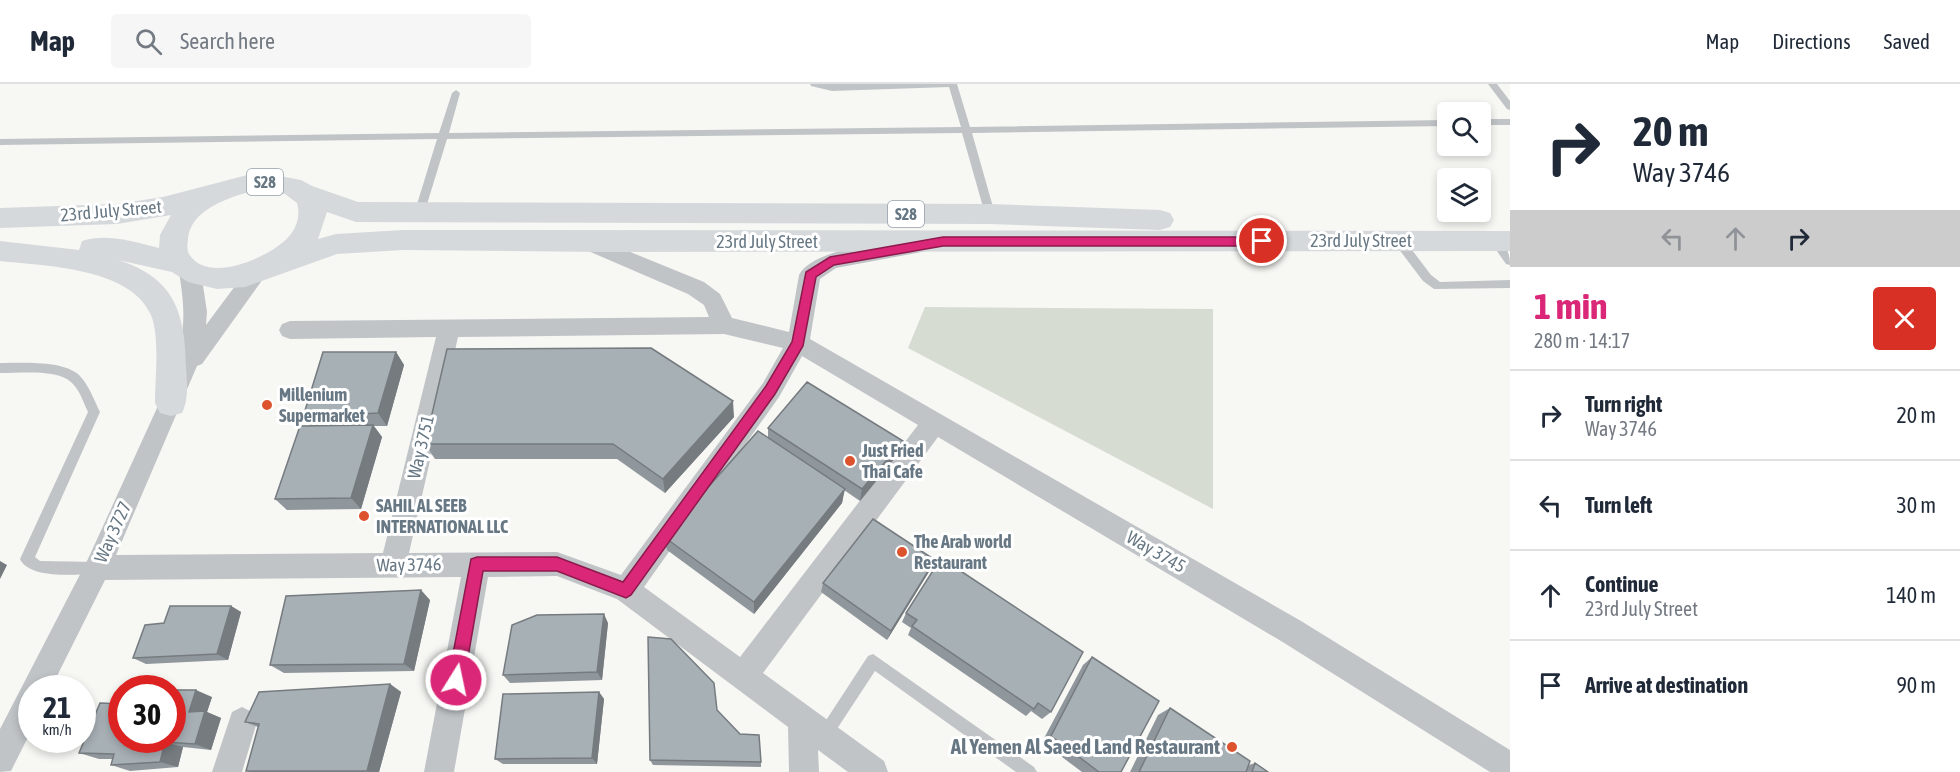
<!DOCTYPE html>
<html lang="en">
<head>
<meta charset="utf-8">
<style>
  :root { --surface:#fff; --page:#f6f6f7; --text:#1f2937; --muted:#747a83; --line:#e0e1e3; --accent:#db2777 }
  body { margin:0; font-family:"Asap Condensed",sans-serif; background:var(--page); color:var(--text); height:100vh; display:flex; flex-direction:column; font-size:22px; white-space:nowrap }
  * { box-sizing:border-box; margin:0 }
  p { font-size:20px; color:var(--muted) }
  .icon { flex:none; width:33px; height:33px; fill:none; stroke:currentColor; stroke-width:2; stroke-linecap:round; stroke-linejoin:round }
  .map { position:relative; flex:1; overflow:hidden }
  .sheet { display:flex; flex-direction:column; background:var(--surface); width:450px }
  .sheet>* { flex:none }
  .guide { background:#fff; color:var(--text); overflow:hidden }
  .buttons { position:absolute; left:1437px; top:18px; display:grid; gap:12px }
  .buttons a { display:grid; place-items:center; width:54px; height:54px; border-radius:6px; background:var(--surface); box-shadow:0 3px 9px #0003; font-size:30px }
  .speed { position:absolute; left:18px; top:591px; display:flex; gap:12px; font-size:30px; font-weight:700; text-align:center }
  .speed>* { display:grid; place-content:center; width:78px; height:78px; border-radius:50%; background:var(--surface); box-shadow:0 3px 9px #0003; line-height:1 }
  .speed small { font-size:15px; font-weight:400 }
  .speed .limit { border:9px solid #d22; background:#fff; color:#111 }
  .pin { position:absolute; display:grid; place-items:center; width:51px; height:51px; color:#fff; margin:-26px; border:3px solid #fff; border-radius:50%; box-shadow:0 2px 6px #0007 }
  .me { position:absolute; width:66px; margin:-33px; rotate:10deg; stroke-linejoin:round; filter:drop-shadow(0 0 4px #0008) }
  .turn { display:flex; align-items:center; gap:21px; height:126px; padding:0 24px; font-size:27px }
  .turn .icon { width:78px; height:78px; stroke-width:2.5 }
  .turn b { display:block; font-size:42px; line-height:51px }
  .lanes { display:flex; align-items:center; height:57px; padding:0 24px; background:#0003; justify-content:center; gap:30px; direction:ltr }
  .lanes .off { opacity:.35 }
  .round { display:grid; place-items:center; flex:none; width:63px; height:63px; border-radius:6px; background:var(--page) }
  .summary { display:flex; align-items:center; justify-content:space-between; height:102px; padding:0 24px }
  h1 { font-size:36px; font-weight:700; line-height:45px; color:var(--accent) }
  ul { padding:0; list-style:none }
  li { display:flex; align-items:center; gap:18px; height:90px; padding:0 24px; border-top:2px solid var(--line) }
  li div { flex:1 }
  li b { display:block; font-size:22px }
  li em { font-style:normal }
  header { display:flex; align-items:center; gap:36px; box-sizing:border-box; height:84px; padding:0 30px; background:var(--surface); border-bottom:2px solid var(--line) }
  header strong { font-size:28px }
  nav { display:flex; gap:33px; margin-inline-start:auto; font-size:21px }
  .search { width:420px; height:54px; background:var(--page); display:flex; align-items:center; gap:15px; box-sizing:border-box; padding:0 21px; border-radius:6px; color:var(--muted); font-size:22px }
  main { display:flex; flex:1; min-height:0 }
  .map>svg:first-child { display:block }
</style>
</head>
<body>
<header>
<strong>Map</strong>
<div class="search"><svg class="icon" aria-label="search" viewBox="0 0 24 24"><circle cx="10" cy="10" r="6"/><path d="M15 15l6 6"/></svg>Search here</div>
<nav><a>Map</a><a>Directions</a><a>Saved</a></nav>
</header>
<main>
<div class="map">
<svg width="1510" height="688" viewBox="0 0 1510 688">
  <rect width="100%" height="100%" fill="#f7f7f4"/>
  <path fill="#d7dcd3" d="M925,223L1213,225V425L908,264Z"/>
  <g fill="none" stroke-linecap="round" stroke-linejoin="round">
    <path fill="#c0c4c7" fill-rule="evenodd" d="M810,0H957L970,43L1448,36V42L972,49L995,130L990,134L985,130L962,49L447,55L424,130L419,134L414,130L437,55L0,61V55L439,49L452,9L456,6L460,9L449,49L961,43L949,3L832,7L811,2Z
      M1488,0H1497L1510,17V26L1507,25Z
      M1480,35H1510V41H1480Z
      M1399,153L1403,154L1431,191L1440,198L1510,196V204L1434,205L1423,197L1395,160L1394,157Z
      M1495,153C1506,158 1510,170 1510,181L1506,180L1490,157Z
      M0,279C21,279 63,276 79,291C89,301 94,316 100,328L35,473L40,477L97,478L102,480L104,484L102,488L97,490C77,490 30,496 20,475L88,328C83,318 80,306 71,298C58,285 18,289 0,289Z
      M873,570L1034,683L1037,688H1016L875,587L829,657L824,659L819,657L817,652L819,647L868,572Z"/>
    <path fill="#c0c4c7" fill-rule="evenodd" d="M586,150L704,198L720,210L732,234L789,248L799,191C815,162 889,160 920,154L927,157L930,162L927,167L836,184L820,195L810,255L1301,537L1510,666V688H1490L1281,557L938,353L763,589L884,677L888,688H848L818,666L819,688H789L788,643L617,515L557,492L488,493L454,688H424L461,493L105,496L51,604H32V645L11,687L0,688V645L88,475L173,289C185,247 186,231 179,188L183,182L190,180L197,182L201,188L207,228L206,241L250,182L257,180L264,182L268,188L202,280L197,282L116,471L383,469L436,253L290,255L282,252L279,246L282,240L290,237L709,233L704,221L688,210L579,163L576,158L579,153ZM724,250L783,264L763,299L621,491L557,468L409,469L458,253ZM802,272L918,341L740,573L644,503L779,313Z
      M242,623L252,628L257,638L242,688H212L232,628Z"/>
    <path fill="#d5d9dc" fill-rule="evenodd" d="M259,88L301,96L312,102L358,118L990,120L1160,126L1170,129L1174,136L1170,143L1160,146L990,140L356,138L327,128L318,155L336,150L403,146L1510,147V167L604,168L403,166L337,170L245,203L217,205L188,198L172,188L118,176C175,194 185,229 186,283C187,299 189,315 182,329L171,332L160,329L155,319C155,295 160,253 151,231C130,183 44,182 0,177V157L79,166L82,157C107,149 134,158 159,164L160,151L171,131L117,140L0,144V124L117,120L163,113ZM259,106L285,110L297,119C302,137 293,152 278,162C259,176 207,199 189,170C187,166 187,161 188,156C189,125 234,111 259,106Z"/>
  </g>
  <path fill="#90979c" d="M396,268L404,281L387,342H374L382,353L361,425L287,426L275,415L310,342L303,333Z
    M734,333L665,409L617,375H435L425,360Z
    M768,344L899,369L860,417L844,406L842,419L754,530L667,466L664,453L768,354Z
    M930,486L887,556L821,508L823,499Z
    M430,516L414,587L284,589L270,581Z
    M231,522L241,528L228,576L146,580L133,574L164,539Z
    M906,529L1051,628L1042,635L1031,627L1026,632L908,551L911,544L902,538Z
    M608,539L602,596L510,599L503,591Z
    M1092,573L1121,688H1082L1042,658L1083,581Z
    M390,600L401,608L379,688H250L246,687L258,643L245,638Z
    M599,608L604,615L597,680H503L495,675Z
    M212,613L207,628L221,634L211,666L183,663L178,683L130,687L111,681L113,675H99L79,669L122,656Z
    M1170,624L1249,681L1255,679L1268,688H1130L1158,631Z
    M717,627L761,678V683L653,681L650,676Z"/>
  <path fill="#757b7f" d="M396,268L404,281L387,342L378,329Z
    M733,317L734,333L665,409L663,395Z
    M373,341L382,353L361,425L351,414Z
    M903,357L899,369L860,417L862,405Z
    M845,405L842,419L754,530V518Z
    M935,476L930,486L887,556L891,547Z
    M0,477L7,481L0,495Z
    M421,506L430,516L414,587L404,580Z
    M231,522L241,528L228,576L217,570Z
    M604,530L608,539L602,596L597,588Z
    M390,600L401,608L379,688H369L367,687Z
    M196,606L212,613L207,628L221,634L211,666L195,660L189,628Z
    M599,608L604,615L597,680L592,674Z
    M165,658L183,663L178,683L160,678Z"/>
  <path fill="#a7b0b5" stroke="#757b7f" stroke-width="1.5" d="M651,264L733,317L663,395L613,360H425L447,265Z
    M323,268H396L378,329L303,333Z
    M807,298L903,357L862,405L768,344Z
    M373,341L351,414L275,415L300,342Z
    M758,347L845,405L754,518L664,453Z
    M873,435L935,476L891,547L823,499Z
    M941,474L1083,568L1051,628L1038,619L1034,625L912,542L917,536L906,529Z
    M421,506L404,580L270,581L286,512Z
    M170,522H231L217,570L133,574L145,541L164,539Z
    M604,530L597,588L503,591L512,541L537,531Z
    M648,553L671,555L714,599L717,626L740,650L759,651L761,678L650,676Z
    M1092,573L1159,617L1121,688H1099L1051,652Z
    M390,600L367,687H246L259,640L245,638L259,608Z
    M172,606H196L189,628L205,627L195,660L165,658L160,678L111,681L114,670L79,669L100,619L122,620V656H172Z
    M599,608L592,674L495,675L503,610Z
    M1170,624L1250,677L1246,688H1139Z
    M1255,679L1268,688H1252Z"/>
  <path fill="#db2777" stroke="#8e194d" stroke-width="1.5" d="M943,153H1262L1268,157L1262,162H943L834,181L816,193L803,262L775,310L631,511L626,514L557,487H483L464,596L462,602L456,604L450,602L448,596L471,475L477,473H557L623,498L766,302L792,258L806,188L830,173Z"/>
  <g fill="#dc532e" stroke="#fff" stroke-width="2">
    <circle cx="267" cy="321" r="6"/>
    <circle cx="850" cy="377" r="6"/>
    <circle cx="364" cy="432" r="6"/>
    <circle cx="902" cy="468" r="6"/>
    <circle cx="1232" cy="663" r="6"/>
  </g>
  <g text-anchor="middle" stroke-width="6" stroke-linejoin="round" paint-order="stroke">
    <g fill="#fff" stroke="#95a0a9" stroke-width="1.5">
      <rect x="247" y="85" width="36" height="26" rx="4.5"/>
      <rect x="888" y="117" width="36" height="26" rx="4.5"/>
    </g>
    <g font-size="16" font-weight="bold" fill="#677884">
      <text x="265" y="104">S28</text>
      <text x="906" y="136">S28</text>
    </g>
    <g font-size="18" fill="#677884" stroke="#fff">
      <text transform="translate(111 127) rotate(-5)" y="6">23rd July Street</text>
      <text x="1361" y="163">23rd July Street</text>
      <text x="767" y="164">23rd July Street</text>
      <text transform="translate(421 363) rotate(-77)" y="6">Way 3751</text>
      <text transform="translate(113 448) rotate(-66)" y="6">Way 3727</text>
      <text transform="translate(1156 468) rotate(30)" y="6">Way 3745</text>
      <text transform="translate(409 481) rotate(-1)" y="6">Way 3746</text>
    </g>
    <g font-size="18" font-weight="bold" fill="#677884" stroke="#fff" text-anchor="start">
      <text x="279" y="317">Millenium<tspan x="279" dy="21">Supermarket</tspan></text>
      <text x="862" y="373">Just Fried<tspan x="862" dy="21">Thai Cafe</tspan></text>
      <text x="376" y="428">SAHIL AL SEEB<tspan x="376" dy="21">INTERNATIONAL LLC</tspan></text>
      <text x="914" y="464">The Arab world<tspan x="914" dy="21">Restaurant</tspan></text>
    </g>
    <g font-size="21" font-weight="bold" fill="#677884" stroke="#fff" text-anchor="end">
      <text x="1220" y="670">Al Yemen Al Saeed Land Restaurant</text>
    </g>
  </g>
</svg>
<div class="buttons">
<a><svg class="icon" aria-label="search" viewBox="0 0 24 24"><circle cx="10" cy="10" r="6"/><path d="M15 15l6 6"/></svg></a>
<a><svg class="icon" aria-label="layers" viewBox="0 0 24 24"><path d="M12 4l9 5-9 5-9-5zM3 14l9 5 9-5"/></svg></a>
</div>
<div class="speed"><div>21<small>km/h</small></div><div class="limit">30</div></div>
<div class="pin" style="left:1262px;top:157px;background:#d93025"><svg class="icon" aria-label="arrive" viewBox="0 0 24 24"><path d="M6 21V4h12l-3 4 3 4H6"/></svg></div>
<svg class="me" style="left:456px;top:596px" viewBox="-20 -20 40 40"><circle r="17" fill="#db2777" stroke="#fff" stroke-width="3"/><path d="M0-11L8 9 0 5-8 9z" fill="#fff"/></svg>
</div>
<section class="sheet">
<div class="guide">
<div class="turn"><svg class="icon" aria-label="right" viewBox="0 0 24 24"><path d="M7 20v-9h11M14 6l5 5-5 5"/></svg><div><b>20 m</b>Way 3746</div></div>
<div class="lanes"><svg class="icon off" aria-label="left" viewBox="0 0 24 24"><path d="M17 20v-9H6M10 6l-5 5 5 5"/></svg><svg class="icon off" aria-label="ahead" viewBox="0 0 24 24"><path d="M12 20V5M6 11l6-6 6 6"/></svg><svg class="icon" aria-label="right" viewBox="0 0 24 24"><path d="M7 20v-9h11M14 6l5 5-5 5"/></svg></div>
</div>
<div class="summary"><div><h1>1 min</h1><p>280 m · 14:17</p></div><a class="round" style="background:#d93025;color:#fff"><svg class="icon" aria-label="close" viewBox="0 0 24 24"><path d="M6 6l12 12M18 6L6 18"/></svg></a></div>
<ul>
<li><svg class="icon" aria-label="right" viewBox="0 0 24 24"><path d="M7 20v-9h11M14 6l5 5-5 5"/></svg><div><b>Turn right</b><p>Way 3746</p></div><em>20 m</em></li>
<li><svg class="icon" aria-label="left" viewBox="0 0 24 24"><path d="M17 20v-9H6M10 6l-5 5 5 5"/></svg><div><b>Turn left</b></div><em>30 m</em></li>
<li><svg class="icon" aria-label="ahead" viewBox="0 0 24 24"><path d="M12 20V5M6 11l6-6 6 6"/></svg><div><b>Continue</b><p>23rd July Street</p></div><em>140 m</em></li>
<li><svg class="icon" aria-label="arrive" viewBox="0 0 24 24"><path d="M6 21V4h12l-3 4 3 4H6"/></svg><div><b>Arrive at destination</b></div><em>90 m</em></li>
</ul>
</section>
</main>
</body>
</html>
